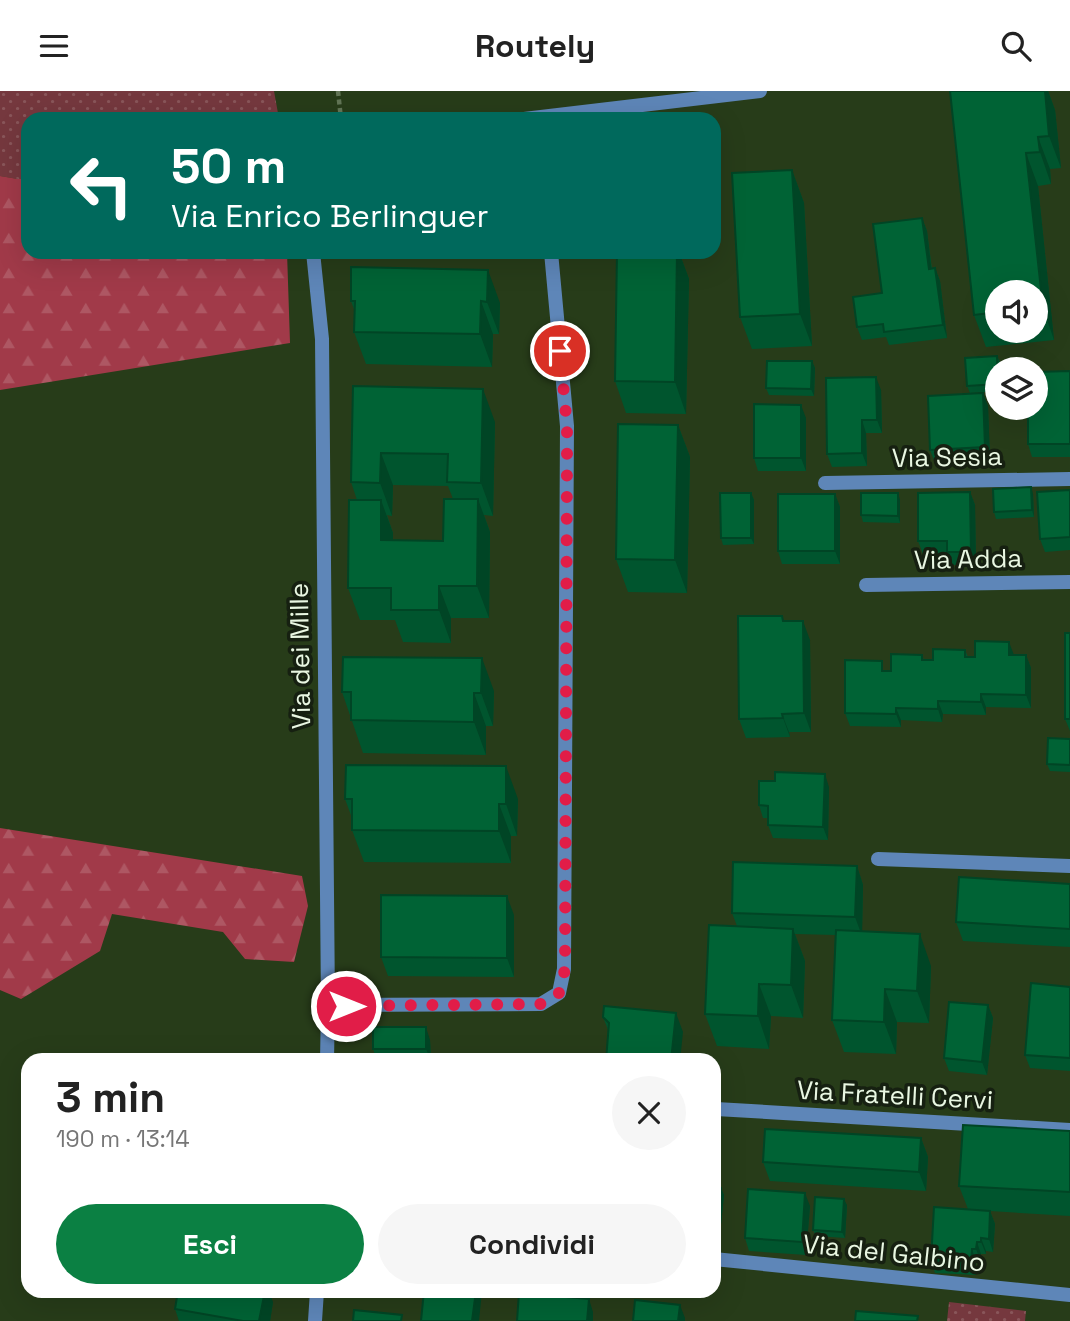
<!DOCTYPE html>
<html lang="it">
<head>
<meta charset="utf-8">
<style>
  :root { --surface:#fff; --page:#f6f6f6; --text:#222; --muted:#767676; --accent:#0b8043 }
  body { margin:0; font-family:"Space Grotesk",sans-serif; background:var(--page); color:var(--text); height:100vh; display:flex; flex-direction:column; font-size:26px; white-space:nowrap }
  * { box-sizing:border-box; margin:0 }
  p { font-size:23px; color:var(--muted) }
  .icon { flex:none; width:38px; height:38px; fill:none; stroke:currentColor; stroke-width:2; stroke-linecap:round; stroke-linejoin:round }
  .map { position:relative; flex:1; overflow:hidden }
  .side { position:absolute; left:21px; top:962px; width:700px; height:245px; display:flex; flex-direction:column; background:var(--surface); border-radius:21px; box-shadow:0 7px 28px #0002 }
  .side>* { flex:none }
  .top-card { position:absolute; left:21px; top:21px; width:700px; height:147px; border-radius:21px; box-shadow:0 7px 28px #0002; background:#00695c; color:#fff; overflow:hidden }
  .tools { position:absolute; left:985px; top:189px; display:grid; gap:14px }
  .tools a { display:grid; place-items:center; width:63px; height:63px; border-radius:50%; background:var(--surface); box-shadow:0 7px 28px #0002; font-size:35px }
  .pin { position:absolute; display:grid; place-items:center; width:60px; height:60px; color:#fff; margin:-30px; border:4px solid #fff; border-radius:50%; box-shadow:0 2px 7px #0007 }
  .me { position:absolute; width:77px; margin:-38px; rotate:90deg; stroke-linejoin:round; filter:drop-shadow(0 0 5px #0008) }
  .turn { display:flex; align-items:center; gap:24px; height:147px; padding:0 35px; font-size:32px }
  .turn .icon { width:91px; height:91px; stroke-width:2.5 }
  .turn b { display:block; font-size:49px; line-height:60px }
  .round { display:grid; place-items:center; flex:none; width:74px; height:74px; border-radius:37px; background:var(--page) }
  .summary { display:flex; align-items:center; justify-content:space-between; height:119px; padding:0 35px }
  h1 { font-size:42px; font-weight:700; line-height:52px }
  .button { display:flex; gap:14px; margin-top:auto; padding:14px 35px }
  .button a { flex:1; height:80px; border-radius:42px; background:var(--accent); color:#fff; font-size:28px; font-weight:700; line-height:80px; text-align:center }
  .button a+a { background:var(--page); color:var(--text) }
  header { display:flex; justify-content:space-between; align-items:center; height:91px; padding:0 35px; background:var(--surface); font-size:32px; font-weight:700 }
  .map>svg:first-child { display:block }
</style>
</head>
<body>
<header><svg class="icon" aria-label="menu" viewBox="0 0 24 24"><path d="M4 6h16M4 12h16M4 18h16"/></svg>Routely<svg class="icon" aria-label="search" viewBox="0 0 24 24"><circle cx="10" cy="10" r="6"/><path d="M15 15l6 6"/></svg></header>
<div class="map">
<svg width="1070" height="1230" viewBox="0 0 1070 1230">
  <defs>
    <pattern id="grass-dots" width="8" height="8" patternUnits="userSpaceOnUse" patternTransform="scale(1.75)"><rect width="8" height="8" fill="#75383e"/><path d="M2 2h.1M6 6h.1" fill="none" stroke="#89565a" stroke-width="1.8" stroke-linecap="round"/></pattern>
    <pattern id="forest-firs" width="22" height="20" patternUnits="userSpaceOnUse" patternTransform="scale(1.75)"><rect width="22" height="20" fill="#a13a49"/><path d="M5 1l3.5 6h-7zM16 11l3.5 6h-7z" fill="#ae5763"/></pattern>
  </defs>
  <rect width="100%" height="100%" fill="#273c19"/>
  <path fill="url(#grass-dots)" d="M0,0H274L279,28H28V88H18L0,85Z
    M949,1211L1026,1220L1025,1230H947Z"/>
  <path fill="url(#forest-firs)" d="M0,85L18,88H28V161H287L290,252L0,299Z
    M0,737L302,785L308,815L294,871L245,868L223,841L112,823L100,860L21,908L0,899Z"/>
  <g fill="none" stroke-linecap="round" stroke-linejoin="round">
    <path stroke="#627556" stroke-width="4.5" stroke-dasharray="5 3.5" stroke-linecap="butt" d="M338,0L341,28"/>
    <path stroke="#5e86b8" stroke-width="14" d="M524,28L760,0
      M313,161L322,248L328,914L327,970
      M825,392L1070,388
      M866,494L1070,491
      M878,768L1070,775
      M328,914L541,913L559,902L564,878L567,335L551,161
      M716,1018L1070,1039
      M714,1168L1070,1204
      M315,1230L317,1200"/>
  </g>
  <path fill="#00552e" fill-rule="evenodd" d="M950,0H1048L1055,19L1061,77L1050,78L1051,93L1038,95L1054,249L986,256L974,224ZM998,201H1036V240H998Z
    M792,79L804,112L812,255L752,258L740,226Z
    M922,127L927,140L932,178L935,177L940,190L947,247L889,254L886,246L862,249L857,236L882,202Z
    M350,161H388L351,165Z
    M617,161H679L689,188L686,323L626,322L615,290Z
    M351,176L500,212L499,243H493L492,276L366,273L354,241L355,221L351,210Z
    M997,265L1000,271L998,278V300L970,302L967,295Z
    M812,270L815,277L814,305L769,304L766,297Z
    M1070,280V366H1032L1028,353Z
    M353,295L495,331L493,425L484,424L490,441L489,527H451V552L403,551L395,529H360L348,497L357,409L351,391ZM393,394L448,395L453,408L443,450L393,449V442L387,424L392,425Z
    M881,299L882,342H866L867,375L832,376L827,363Z
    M988,315L990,369L935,372L930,359Z
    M806,327V380H758L754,367Z
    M678,334L690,366L687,502L628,501L616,468Z
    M1070,399V459L1045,461L1040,448Z
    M970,401L975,414L976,474H952L948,463H923L918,450Z
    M751,402L754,409V453L723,454L721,447Z
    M835,403L840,416V473H782L778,460Z
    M1033,403L1034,426L996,428L994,421Z
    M900,409V432L863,431L861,424Z
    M784,530L810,549L811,641H789L790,646L746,647L739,628Z
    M1070,542V640L1065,628Z
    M965,559L968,566L1026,564L1031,577V617L986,616V624L943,623L942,631L901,629V636L850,635L845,622L886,580H891L922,564L924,569H933Z
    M494,600L493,635H486V664L363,662L342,601Z
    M1070,648V681L1050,680L1047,673Z
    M829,696L828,749L773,747L768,734V727H763L759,714Z
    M345,708H518L517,745H511V772L364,771L352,739V727Z
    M857,775L863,794L862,840L931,875L929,932L897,931L896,963L844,961L832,929L835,844L795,843L805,870L803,927L771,925L769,958L717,955L705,923L737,835L732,822Z
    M1070,793V856L963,850L956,831Z
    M514,824V886L388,885L381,866Z
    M1070,896V980L1030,977L1025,964Z
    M988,914L993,927L987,984L949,980L944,967Z
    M603,926L683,941H609Z
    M430,949L431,970H377L373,958Z
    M1070,1040V1125L990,1120L995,1133L993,1161L986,1160V1163H981V1171H976V1184L935,1182L931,1169L968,1118L959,1095Z
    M921,1047L928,1066L926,1100L770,1090L763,1071Z
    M714,1096L721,1097L724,1104L720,1143L714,1142Z
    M847,1114L845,1147L816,1145L813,1139Z
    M810,1115L806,1164L749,1160L745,1147Z
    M389,1200H415V1203Z
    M273,1211L270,1230H179L175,1218Z"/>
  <path fill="#004525" d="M1045,0H1048L1055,19L1061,77L1049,45Z
    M1038,46L1050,78L1051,93L1040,61Z
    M1026,62L1038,95L1054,249L1043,217Z
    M792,79L804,112L812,255L800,223Z
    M922,127L927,140L933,191L929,178Z
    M677,161H679L689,188L686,323L675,291Z
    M935,177L940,190L947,247L943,234Z
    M488,179L500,212L499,243L487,211Z
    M481,210L493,243L492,276L480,243Z
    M812,270L815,277L814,305L811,298Z
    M876,286L881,299L882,342L877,329Z
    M483,298L495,331L493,425L481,392Z
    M983,302L988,315L990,369L985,356Z
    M801,314L806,327V380L801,367Z
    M862,329L866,342L867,375L862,362Z
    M678,334L690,366L687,502L675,469Z
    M381,362L393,394L392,425L380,392Z
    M1031,396L1033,403L1034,426L1032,419Z
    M970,401L975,414L976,474L971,461Z
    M751,402L754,409V453L751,447Z
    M898,402L900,409V432L898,425Z
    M835,403L840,416V473L835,460Z
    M478,408L490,441L489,527L477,495Z
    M381,409L393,442V481L381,449Z
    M439,495L451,527V552L439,519Z
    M803,530L810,549L811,641L804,622Z
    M1009,551L1014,564H1009Z
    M1026,564L1031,577V617L1026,604Z
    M482,567L494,600L493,635L481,602Z
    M474,602L486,635V664L474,631Z
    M981,603L986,616V624L981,611Z
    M938,610L943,623L942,631L938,618Z
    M896,617L901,629V636L896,623Z
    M782,623L789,641L790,646L783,627Z
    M506,675L518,708L517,745L506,713Z
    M825,683L829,696L828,749L823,736Z
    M499,713L511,745V772L499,740Z
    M857,775L863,794L862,845L855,826Z
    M507,805L514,824V886L507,867Z
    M793,838L805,870L803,927L791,894Z
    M920,843L931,875L929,932L917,900Z
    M759,893L771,925L769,958L758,925Z
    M885,898L897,931L896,963L884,931Z
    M988,914L993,927L987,984L982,971Z
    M676,922L683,941L680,970H671Z
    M426,936L430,949L431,970L426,958Z
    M921,1047L928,1066L926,1100L919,1081Z
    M721,1097L724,1104L720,1143L718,1136Z
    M805,1102L810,1115L806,1164L802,1151Z
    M844,1108L847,1114L845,1147L842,1141Z
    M990,1120L995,1133L993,1161L989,1148Z
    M981,1147L986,1160V1163L981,1151Z
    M977,1151L981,1163V1171L976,1158Z
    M972,1158L976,1171V1184L971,1171Z
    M265,1200H269L273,1211L270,1230H259Z
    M476,1200H482L479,1230H472Z
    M589,1208L593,1221V1230H587Z
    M680,1214L685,1227V1230H678Z"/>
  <path fill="#006335" stroke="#004525" stroke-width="2" d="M950,0H1045L1049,45L1038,46L1040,61L1026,62L1043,217H1036V201H998V221L974,224Z
    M792,79L800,223L740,226L732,82Z
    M922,127L929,178L935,177L943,234L884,241L883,233L857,236L853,206L882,202L873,133Z
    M617,161H677L675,291L615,290Z
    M351,176L488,179L487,211L481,210L480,243L354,241L355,210H351Z
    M997,265L998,293L967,295L965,267Z
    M767,270H812L811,298L766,297Z
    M1070,280V353H1028V317H1036V281Z
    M876,286L877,329H862V362L827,363L826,287Z
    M353,295L483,298L481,392L447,391L448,363L381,362L380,392L351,391Z
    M983,302L985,356L930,359L928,305Z
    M754,313L801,314V367H754Z
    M618,333L678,334L675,469L616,468Z
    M1031,396L1032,419L994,421L993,398Z
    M1070,399V446L1040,448L1037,401Z
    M970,401L971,461H947V450H918V402Z
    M720,402H751V447H721Z
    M861,402H898V425L861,424Z
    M778,403H835V460H778Z
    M444,408H478L477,495H439V519H391V497H348L349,409H381V449L443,450Z
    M738,525H782L783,530H803L804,622L782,623L783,627L739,628Z
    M1065,542H1070V628H1065Z
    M975,550L1009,551V564H1026V604L981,603V611L938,610V618L896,617V623L845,622V569L882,570V580H891V563L922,564V569H933V558L965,559V566H975Z
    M343,566L482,567L481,602H474V631L351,629V601H342Z
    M1048,647L1070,648V674L1047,673Z
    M346,674L506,675V713H499V740L352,739V708H345Z
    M775,681L825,683L823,736L768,734V715L759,714V690H775Z
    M733,771L857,775L855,826L732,822Z
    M959,786L1070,793V838L956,831Z
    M381,804L507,805V867L381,866Z
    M709,834L793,838L791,894L759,893L758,925L705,923Z
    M836,839L920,843L917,900L885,898L884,931L832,929Z
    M1031,892L1070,896V967L1025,964Z
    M949,911L988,914L982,971L944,967Z
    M604,915L676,922L671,970H606L609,932L603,926Z
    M373,936H426V958H373Z
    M963,1034L1070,1040V1101L959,1095Z
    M765,1038L921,1047L919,1081L763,1071Z
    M714,1096L721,1097L718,1136H714Z
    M748,1098L805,1102L802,1151L745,1147Z
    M815,1106L844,1108L842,1141L813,1139Z
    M934,1116L990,1120L989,1148L981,1147V1151H977L976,1158H972L971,1171L931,1169Z
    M178,1200H265L259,1230H243L175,1218Z
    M424,1200H476L472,1230H421Z
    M519,1202L589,1208L587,1230H517Z
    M635,1209L680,1214L678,1230H633Z
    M354,1219L402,1224L401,1230H353Z
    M856,1220L918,1225L917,1230H855Z"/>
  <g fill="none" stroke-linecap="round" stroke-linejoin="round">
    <path stroke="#e11d48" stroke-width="12" stroke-dasharray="0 21.6" d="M346,915L541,913L559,902L565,878L567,362V335L560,260"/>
  </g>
  <g text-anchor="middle" stroke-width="7" stroke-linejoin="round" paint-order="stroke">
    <g font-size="26" fill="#e9f7e2" stroke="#162011">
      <text transform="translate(947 366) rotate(-1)" y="9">Via Sesia</text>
      <text transform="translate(968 468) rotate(-1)" y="9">Via Adda</text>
      <text transform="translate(300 565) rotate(-91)" y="9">Via dei Mille</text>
      <text transform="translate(895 1004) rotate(3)" y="9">Via Fratelli Cervi</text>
      <text transform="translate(894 1162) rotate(6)" y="9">Via del Galbino</text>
    </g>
  </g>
</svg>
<div class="tools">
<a><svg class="icon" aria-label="sound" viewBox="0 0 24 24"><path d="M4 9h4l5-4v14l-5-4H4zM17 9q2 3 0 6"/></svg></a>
<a><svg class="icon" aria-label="layers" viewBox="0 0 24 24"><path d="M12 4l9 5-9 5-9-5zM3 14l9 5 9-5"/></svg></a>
</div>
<div class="pin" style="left:560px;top:260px;background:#d93025"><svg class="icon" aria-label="arrive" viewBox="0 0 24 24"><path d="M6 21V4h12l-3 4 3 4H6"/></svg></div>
<svg class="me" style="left:346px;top:915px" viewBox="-20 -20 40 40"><circle r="17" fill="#e11d48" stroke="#fff" stroke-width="3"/><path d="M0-11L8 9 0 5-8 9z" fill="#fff"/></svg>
<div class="top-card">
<div class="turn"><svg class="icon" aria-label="left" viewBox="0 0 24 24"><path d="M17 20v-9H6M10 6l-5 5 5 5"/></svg><div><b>50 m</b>Via Enrico Berlinguer</div></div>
</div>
<section class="side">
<div class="summary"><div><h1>3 min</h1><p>190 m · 13:14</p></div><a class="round"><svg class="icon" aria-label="close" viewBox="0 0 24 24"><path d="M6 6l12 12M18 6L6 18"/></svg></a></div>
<div class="button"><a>Esci</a><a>Condividi</a></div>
</section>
</div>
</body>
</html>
